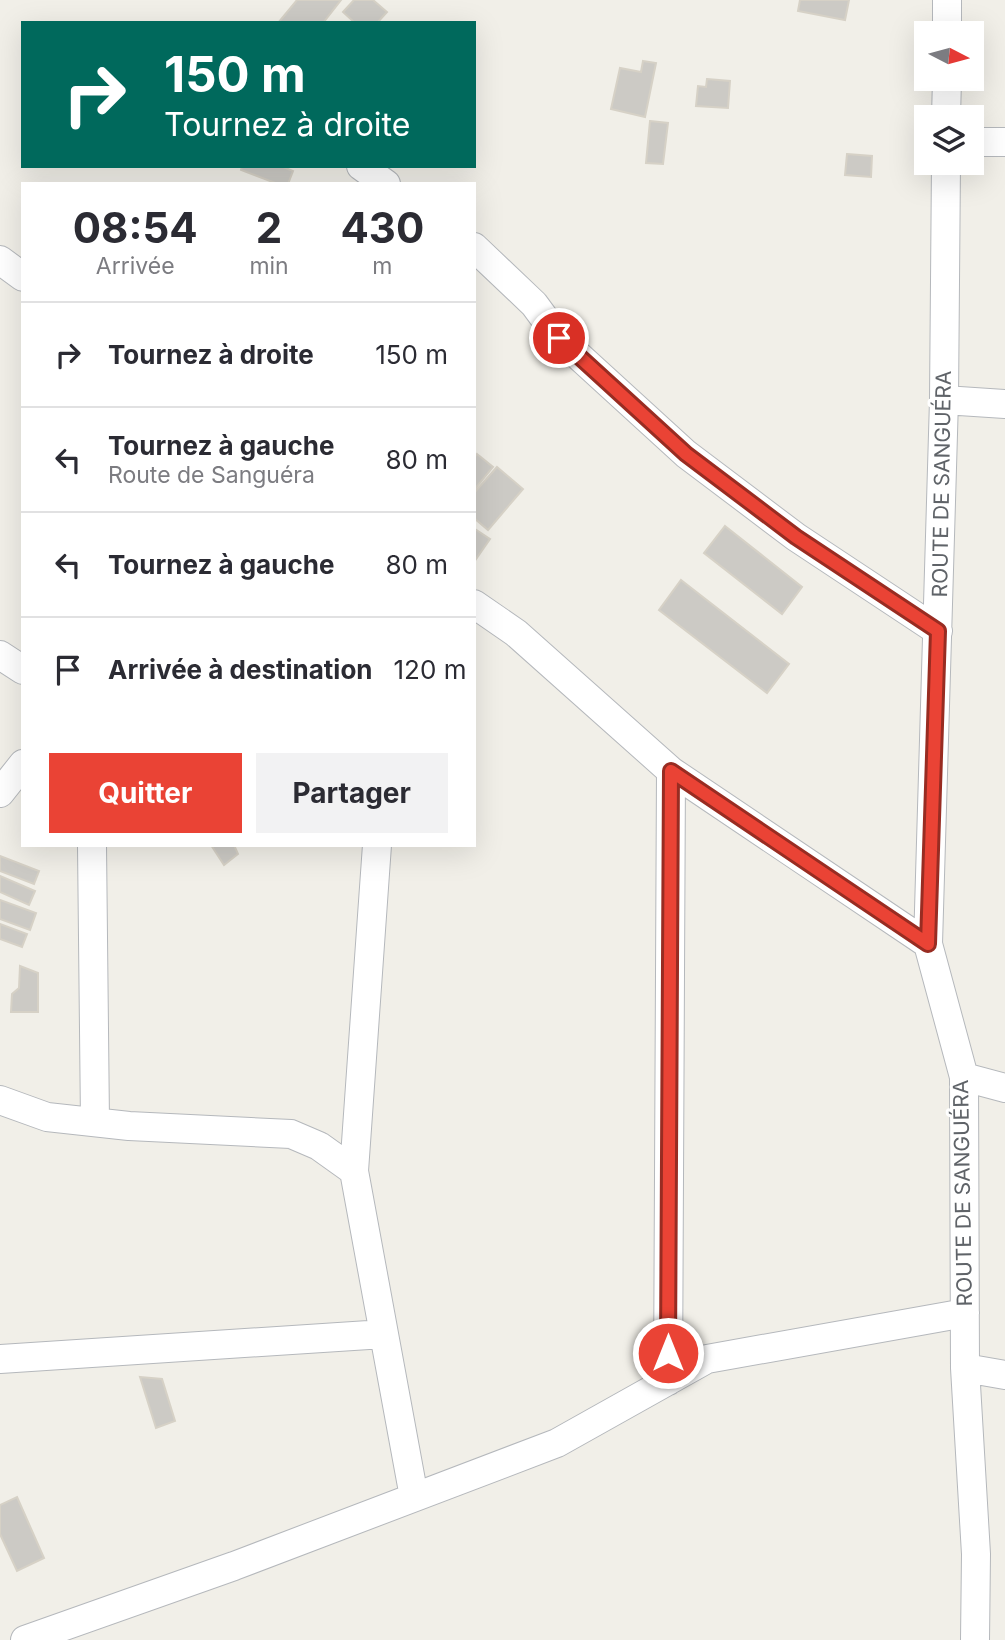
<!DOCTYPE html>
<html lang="fr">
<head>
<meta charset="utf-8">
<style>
  :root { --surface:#fff; --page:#f2f2f3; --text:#2b2b33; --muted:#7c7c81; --line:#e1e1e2; --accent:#ea4335 }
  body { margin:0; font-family:Inter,sans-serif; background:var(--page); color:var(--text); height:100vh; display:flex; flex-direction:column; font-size:26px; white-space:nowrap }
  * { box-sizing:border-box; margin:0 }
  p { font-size:23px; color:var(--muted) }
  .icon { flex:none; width:38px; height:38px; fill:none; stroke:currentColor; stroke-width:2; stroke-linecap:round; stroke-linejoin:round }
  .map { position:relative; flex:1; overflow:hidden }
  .side { position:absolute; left:21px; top:182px; width:455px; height:665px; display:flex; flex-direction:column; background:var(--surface); border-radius:0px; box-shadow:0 7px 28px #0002 }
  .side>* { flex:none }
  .banner { position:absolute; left:21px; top:21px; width:455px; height:147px; border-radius:0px; box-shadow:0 7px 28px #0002; background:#00695c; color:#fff; overflow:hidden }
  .needle { width:46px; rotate:96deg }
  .controls { position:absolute; left:914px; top:21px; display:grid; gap:14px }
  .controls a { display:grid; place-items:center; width:70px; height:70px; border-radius:0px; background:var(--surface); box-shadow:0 7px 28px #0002; font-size:35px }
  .pin { position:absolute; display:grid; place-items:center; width:60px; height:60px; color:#fff; margin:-30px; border:4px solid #fff; border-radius:50%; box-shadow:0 2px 7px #0007 }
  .me { position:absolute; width:77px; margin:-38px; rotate:0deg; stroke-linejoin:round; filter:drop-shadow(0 0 5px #0008) }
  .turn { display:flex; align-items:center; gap:24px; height:147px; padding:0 28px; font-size:32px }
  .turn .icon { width:91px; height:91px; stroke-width:2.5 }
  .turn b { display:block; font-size:49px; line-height:60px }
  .eta { display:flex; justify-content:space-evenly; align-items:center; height:119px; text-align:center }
  .eta b { font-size:42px; font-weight:700; line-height:49px }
  .button { display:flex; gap:14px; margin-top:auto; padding:14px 28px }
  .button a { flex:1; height:80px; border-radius:0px; background:var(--accent); color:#fff; font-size:28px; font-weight:700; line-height:80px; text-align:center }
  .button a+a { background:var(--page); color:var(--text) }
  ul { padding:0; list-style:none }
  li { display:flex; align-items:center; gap:21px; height:105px; padding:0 28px; border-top:2px solid var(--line) }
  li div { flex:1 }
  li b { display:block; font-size:26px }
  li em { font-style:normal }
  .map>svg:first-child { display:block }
</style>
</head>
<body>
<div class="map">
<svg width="1005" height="1640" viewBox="0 0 1005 1640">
  <rect width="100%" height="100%" fill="#f1efe8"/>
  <path fill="#cccac5" stroke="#d6d1c6" stroke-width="2" d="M297,0H341L323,23H278Z
    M354,0H373L387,12L377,23H355L343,12Z
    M800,0H849L845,20L798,11Z
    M643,61L656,63L645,117L611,109L620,68L641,72Z
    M707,79L730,81L728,108L696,106L698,86L706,87Z
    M650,121L668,123L663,164L646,163Z
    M847,154L872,156L871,177L845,175Z
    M242,166H281L293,171L288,184H278L241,170Z
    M477,454L493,467L474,490V458Z
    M497,467L523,489L488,530L474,518V493Z
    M725,526L802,587L782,614L704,553Z
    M475,529L490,539L474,562V530Z
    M681,580L789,664L767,693L659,610Z
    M211,845H234L238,854L224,865Z
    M0,856L39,871L34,884L0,871Z
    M0,876L35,891L29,905L0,892Z
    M0,900L36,913L30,930L0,919Z
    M0,924L27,934L22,947L0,939Z
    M20,966L38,973V1012H11L12,994L19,988Z
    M140,1377L162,1379L175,1421L156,1428Z
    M17,1497L44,1558L17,1571L0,1534V1505Z"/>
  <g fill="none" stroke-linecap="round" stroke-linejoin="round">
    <defs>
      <path id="minor" d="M947,33V0
        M946,117L947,79
        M971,142H1005
        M946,163L944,400L928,944L964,1077L965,1368L976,1554L975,1640
        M361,166L386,184
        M474,247L534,304L559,338L686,454L796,537L938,631
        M0,260L23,277
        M944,400L1005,404
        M474,604L516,633L671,771L928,944
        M0,655L23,670
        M0,793L23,764
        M92,845L95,1122
        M377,845L354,1171L414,1497
        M964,1077L1005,1088
        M0,1100L47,1117L129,1126L291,1134L319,1146L354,1171
        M0,1359L384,1334
        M965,1368L1005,1375
        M668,1381L671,771
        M25,1640L234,1566L557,1443L707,1359L965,1313"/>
    </defs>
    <use href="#minor" stroke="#b5b8bc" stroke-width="30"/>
    <use href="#minor" stroke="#fff" stroke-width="28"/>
  </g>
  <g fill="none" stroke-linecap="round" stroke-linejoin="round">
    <defs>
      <path id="route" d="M559,338L686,454L796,537L938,631L928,944L671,771L668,1353"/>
    </defs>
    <use href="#route" stroke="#982c22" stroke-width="18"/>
    <use href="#route" stroke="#ea4335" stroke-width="12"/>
  </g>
  <g text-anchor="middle" stroke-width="6" stroke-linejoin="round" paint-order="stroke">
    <g font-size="21" fill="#5f6368" stroke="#fff">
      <text transform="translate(942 484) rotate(-89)" y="7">ROUTE DE SANGUÉRA</text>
      <text transform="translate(963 1193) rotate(-91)" y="7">ROUTE DE SANGUÉRA</text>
    </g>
  </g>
</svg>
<div class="controls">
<a><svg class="needle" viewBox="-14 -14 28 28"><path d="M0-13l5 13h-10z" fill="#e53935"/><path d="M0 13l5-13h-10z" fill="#7c7c81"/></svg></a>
<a><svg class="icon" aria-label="layers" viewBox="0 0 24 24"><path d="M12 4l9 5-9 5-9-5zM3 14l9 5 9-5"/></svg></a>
</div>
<div class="pin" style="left:559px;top:338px;background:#d93025"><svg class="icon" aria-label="arrive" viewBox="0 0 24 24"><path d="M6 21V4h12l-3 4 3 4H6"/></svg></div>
<svg class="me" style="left:668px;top:1353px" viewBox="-20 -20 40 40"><circle r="17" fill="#ea4335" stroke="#fff" stroke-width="3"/><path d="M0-11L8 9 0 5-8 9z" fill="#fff"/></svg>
<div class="banner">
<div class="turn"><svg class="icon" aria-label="right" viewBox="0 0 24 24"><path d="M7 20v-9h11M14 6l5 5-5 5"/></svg><div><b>150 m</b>Tournez à droite</div></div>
</div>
<section class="side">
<div class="eta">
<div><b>08:54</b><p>Arrivée</p></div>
<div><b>2</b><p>min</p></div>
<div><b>430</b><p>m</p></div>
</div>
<ul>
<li><svg class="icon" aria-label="right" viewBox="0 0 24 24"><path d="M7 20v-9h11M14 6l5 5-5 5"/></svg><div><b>Tournez à droite</b></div><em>150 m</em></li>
<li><svg class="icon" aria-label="left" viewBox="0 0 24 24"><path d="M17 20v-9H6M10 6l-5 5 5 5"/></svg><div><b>Tournez à gauche</b><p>Route de Sanguéra</p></div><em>80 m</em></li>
<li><svg class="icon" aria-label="left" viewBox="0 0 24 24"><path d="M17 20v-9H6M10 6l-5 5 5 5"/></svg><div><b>Tournez à gauche</b></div><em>80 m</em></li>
<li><svg class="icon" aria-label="arrive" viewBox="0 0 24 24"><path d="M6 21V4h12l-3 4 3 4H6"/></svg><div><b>Arrivée à destination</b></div><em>120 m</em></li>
</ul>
<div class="button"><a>Quitter</a><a>Partager</a></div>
</section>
</div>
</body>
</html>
